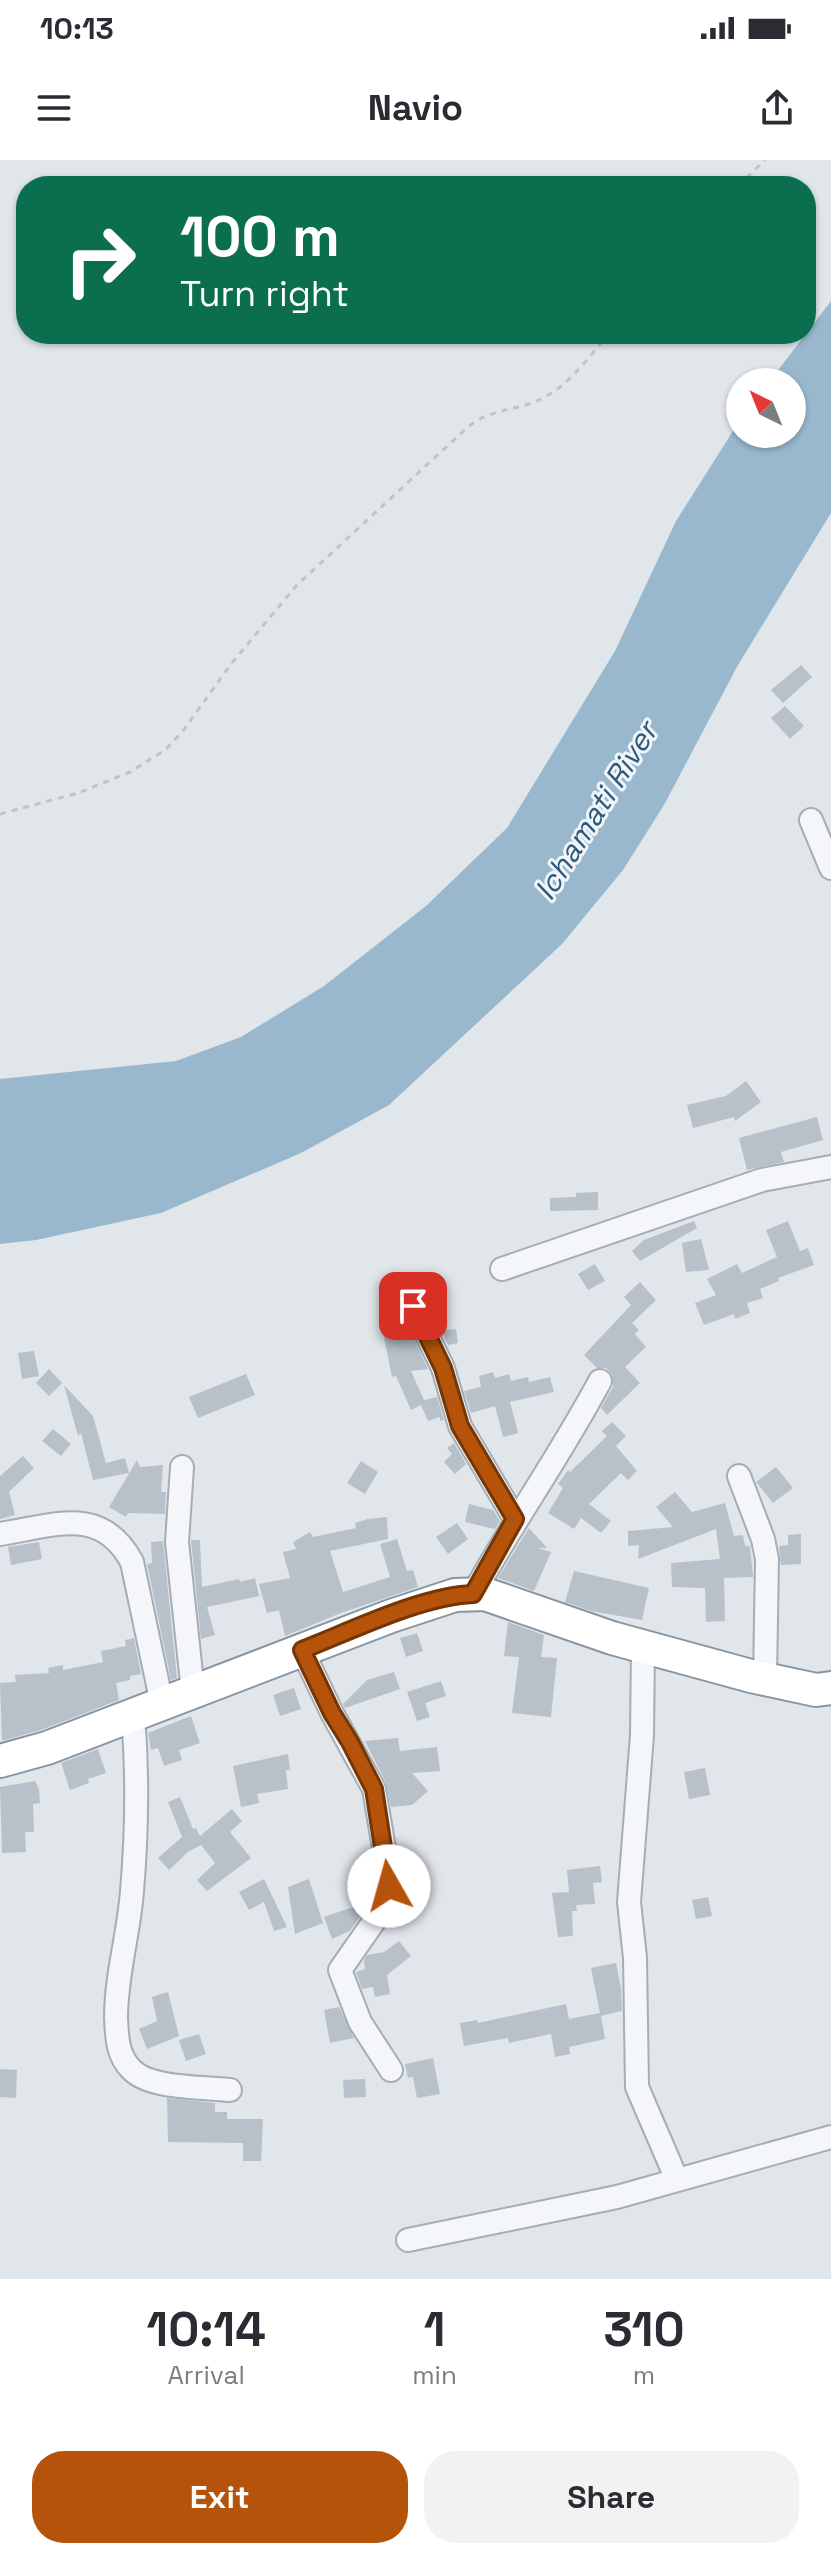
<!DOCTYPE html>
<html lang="en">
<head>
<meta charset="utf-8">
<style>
  :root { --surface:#fff; --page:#f2f2f3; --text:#2b2b33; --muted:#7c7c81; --accent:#b45309 }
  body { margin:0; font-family:"Space Grotesk",sans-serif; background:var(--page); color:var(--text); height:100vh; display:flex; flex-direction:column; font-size:30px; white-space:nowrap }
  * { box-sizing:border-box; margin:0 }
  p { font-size:26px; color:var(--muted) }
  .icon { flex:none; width:44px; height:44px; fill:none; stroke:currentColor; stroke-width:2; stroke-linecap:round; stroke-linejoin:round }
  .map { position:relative; height:2119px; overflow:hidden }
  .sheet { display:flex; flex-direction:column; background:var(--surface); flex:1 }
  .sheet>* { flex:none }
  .top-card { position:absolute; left:16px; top:16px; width:800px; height:168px; border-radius:32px; box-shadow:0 2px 6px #0004; background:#0b6e4f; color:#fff; overflow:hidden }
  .needle { width:52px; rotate:317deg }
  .fabs { position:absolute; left:726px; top:208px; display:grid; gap:16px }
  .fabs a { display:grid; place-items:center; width:80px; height:80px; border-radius:50%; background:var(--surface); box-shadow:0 2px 6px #0004; font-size:40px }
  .pin { position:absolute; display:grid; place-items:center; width:68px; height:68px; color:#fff; margin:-34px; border-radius:16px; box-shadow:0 4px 12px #0006 }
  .me { position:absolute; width:88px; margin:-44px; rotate:353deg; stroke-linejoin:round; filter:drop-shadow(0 0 6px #0008) }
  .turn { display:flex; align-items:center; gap:28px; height:168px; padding:0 32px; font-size:36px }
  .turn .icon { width:104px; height:104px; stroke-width:2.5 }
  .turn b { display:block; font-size:56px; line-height:68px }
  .eta { display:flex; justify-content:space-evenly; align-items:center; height:136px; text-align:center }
  .eta b { font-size:48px; font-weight:600; line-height:56px }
  .primary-button { display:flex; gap:16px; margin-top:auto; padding:16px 32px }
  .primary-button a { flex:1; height:92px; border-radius:32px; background:var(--accent); color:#fff; font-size:32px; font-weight:600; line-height:92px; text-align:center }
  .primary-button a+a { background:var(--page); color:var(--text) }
  .status { display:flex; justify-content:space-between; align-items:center; height:56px; padding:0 40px; background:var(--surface); direction:ltr }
  .status svg { height:22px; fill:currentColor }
  header { display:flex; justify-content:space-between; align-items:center; height:104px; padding:0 32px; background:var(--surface); font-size:36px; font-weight:600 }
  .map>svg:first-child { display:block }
</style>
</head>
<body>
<div class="status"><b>10:13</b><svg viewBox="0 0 49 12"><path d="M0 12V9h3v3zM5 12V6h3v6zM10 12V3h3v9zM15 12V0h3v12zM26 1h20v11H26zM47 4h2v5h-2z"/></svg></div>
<header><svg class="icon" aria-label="menu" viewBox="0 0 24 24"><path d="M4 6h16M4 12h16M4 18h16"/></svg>Navio<svg class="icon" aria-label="share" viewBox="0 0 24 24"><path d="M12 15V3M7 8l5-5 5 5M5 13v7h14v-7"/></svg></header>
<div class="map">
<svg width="831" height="2119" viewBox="0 0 831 2119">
  <rect width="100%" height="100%" fill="#e1e6eb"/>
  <path fill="#99b8ce" d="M831,141V353L738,505L664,645L623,710L562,784L389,945L301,993L161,1053L36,1080L0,1084V919L176,901L241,877L324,826L426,746L507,668L615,491L676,361L740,260V274H792V222H769Z"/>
  <path fill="#b8c0c9" d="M801,505L812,517L783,543L771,530Z
    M785,546L804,566L790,579L771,558Z
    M746,921L761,942L735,961L734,957L693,968L687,945L726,936Z
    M817,957L823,980L781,992L784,1002L747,1010L739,978Z
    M598,1032V1050L550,1051V1038L576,1037V1033Z
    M694,1061L697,1068L640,1101L632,1091L644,1080Z
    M788,1061L800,1091L808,1088L814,1105L778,1118L779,1121L760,1129L763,1138L747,1143L750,1153L735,1159L734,1154L704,1165L695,1143L716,1135L707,1119L737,1104L742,1113L777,1097L766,1070Z
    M701,1079L709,1110L686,1112L682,1083Z
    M595,1104L605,1121L588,1130L578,1114Z
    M640,1122L656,1140L632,1163L639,1170L635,1174L646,1187L625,1207L640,1223L607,1255L601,1248L613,1227L612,1214L606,1208H597L584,1195L631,1145L624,1137Z
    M444,1146L447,1170L456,1169L458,1183L448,1185L430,1148Z
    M400,1149L428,1209L411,1211L424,1240L437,1237L444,1260L440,1261V1257L428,1261L421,1245L411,1250L396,1216L392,1217L379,1153Z
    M34,1191L39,1216L22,1219L18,1193Z
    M49,1209L62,1223L49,1236L36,1223Z
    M493,1212L495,1218L509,1214L511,1221L528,1217L529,1222L550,1217L554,1232L510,1242L518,1273L503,1277L495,1246L471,1253L464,1231L481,1227L479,1216Z
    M246,1214L255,1235L198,1258L189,1237Z
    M64,1225L93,1256L106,1303L125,1298L129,1313L93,1320L81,1273L78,1276Z
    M612,1262L626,1276L616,1286L637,1311L628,1320L621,1313L589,1344L611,1361L601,1373L581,1358L574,1369L548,1353L563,1328L558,1324L568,1310L570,1312L607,1276L602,1271Z
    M53,1269L71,1284L61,1296L42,1281Z
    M454,1283L466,1304L455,1314L444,1302L452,1294L447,1288Z
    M23,1296L34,1308L9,1332L15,1355L0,1359V1316Z
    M137,1300L140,1307L163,1305L161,1332H166L165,1354L128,1353L126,1357L109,1347Z
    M361,1301L378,1312L365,1334L347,1323Z
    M776,1307L793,1328L773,1343L756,1322Z
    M675,1332L692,1352L725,1343L734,1376L743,1375L745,1386H750L753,1417L724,1418L725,1461L706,1462L705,1428L672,1427L671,1403L720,1399L716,1369L638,1399L639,1385L628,1386V1371L673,1367L656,1347Z
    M469,1344L493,1350L500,1361L495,1369L465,1362Z
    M387,1357L388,1379L330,1391L343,1432L390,1417L380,1384L397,1379L407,1411L413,1410L418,1427L341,1453L285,1476L279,1450L267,1453L259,1424L290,1418L283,1392L296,1389L293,1382L310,1372L313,1377L356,1368L355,1363L368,1359Z
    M457,1363L468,1379L448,1394L436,1377Z
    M529,1368L547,1388H538L551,1392L534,1431L498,1418Z
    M801,1374V1404L781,1405L779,1386L788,1385V1375Z
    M191,1380H200L202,1427L239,1419L240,1422L255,1418L259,1436L207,1447L215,1475L201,1479Z
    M163,1381L177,1518L171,1520L147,1404L152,1403L151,1382Z
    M39,1382L42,1399L11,1405L8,1387Z
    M574,1411L649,1428L642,1460L591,1451L565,1442Z
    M508,1462L544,1475L541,1497L557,1498L551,1557L512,1553L519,1497L504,1496Z
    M417,1473L423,1491L406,1497L400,1478Z
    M134,1478L141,1514L130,1516V1520L116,1523L119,1540L41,1570L2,1581L0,1523L16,1522L15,1515L49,1513L48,1508L63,1505V1510L103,1502L101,1491L126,1486L125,1480Z
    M394,1512L400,1529L345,1548L343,1544L367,1520Z
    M441,1521L446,1536L425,1543L430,1557L417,1561L407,1532Z
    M294,1528L301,1549L280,1556L273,1535Z
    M191,1556L200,1583L179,1590L182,1600L164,1606L158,1588L151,1590L148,1573Z
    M398,1578L400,1591L437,1587L440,1611L412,1613L428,1631L412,1645L391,1647L386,1623L365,1581Z
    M98,1589L106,1613L88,1619L89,1623L70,1630L61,1603Z
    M288,1594L290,1610H286L288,1629L257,1634L259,1643L241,1647L233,1606Z
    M705,1608L710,1635L689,1639L684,1612Z
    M35,1621L39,1629L40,1643L33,1644L34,1672H25L26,1692L2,1693L0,1627Z
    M180,1637L193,1669L196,1668L200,1676L232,1649L242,1661L230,1672L251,1698L207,1731L197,1720L215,1703L201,1685L188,1692L169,1710L158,1698L182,1677L168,1642Z
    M600,1706L602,1722L593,1723L595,1744L576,1745L577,1751H572L573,1776L558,1777L552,1733L569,1732L567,1710Z
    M264,1719L287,1767L274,1771L264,1742L249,1750L239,1732Z
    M309,1719L323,1763L295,1774L288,1727Z
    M708,1737L712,1756L696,1759L692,1740Z
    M359,1745L362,1754L350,1771L332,1779L324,1757Z
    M399,1781L411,1796L387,1815L390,1834L375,1837L373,1827L362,1829L356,1812L365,1809L364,1800L367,1795L384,1792Z
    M616,1803L621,1828L622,1851L601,1856L605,1879L569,1887L570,1894L555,1897L551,1874L509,1883L508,1878L464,1886L460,1863L477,1860L478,1863L566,1844L569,1859L600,1853L591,1808Z
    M168,1832L179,1876L147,1889L139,1869L157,1861L152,1837Z
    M339,1847L354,1878L330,1883L324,1850Z
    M199,1874L206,1894L186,1901L179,1880Z
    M433,1898L440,1934L417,1938L413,1917L408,1918L405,1904Z
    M0,1909L17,1910L16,1938L0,1937Z
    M365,1919L366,1937L344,1938L343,1920Z
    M167,1938L215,1943V1952H227V1959H263L261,2001H243V1983L168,1982Z"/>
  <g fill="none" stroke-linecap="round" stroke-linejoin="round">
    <defs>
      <path id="minor" d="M811,660L831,708
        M502,1109L762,1020L831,1007
        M413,1146L443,1208L460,1266L515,1359
        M182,1307L177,1382L193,1532
        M739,1316L763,1379L767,1399L765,1519
        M0,1374C53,1366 101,1344 132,1402L162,1544
        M473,1434C513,1362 561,1294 600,1221
        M643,1487L642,1575L629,1742L635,1798L637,1927L677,2020
        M302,1490L332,1553L374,1629L389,1718L388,1735L377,1757L340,1810L360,1862L391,1910
        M133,1555C138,1615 137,1672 132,1731C129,1773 116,1815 116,1858C117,1876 117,1895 131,1909C149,1929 203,1927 230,1930
        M408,2080L617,2037L831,1977"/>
      <path id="highway" d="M0,1601L47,1588L391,1456L455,1435L485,1434L612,1478L751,1516L816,1530L831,1528"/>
    </defs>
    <use href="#minor" stroke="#a6adb6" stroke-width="26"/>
    <use href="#highway" stroke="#8795a3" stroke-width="36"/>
    <path stroke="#bfc4ca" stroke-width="3" stroke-dasharray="6 6" stroke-linecap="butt" d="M738,26L765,0
      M0,654L78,633L130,612L165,590L183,571L231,504L297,425L469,266C489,250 511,251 534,242C565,231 588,198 609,174"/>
    <use href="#minor" stroke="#f4f6f9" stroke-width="22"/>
    <use href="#highway" stroke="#fff" stroke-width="32"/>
  </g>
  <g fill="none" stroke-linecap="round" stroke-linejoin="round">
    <defs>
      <path id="route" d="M389,1726L374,1629L350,1582L332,1553L302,1490C351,1471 421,1436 473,1434L515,1359L460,1266L443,1208L413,1146"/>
    </defs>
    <use href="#route" stroke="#753606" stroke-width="20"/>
    <use href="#route" stroke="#b45309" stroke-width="14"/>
  </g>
  <g text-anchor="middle" stroke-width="6" stroke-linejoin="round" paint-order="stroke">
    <g font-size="30" font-style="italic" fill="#2e597c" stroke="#f1f5f8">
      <text transform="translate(596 651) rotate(-58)" y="10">Ichamati River</text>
    </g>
  </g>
</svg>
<div class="fabs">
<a><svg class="needle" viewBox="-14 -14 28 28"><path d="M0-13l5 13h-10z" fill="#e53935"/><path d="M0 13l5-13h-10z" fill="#7c7c81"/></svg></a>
</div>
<div class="pin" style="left:413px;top:1146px;background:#d93025"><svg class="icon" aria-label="arrive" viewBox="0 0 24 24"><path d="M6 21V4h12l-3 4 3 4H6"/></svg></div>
<svg class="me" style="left:389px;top:1726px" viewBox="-20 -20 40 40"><circle r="19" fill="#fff"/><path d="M0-13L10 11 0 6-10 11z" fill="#b45309"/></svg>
<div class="top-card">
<div class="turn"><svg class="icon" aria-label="right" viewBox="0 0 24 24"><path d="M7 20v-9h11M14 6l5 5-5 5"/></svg><div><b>100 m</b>Turn right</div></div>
</div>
</div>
<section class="sheet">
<div class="eta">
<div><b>10:14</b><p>Arrival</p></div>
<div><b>1</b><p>min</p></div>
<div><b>310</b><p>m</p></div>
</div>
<div class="primary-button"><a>Exit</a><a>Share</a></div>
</section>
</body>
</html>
